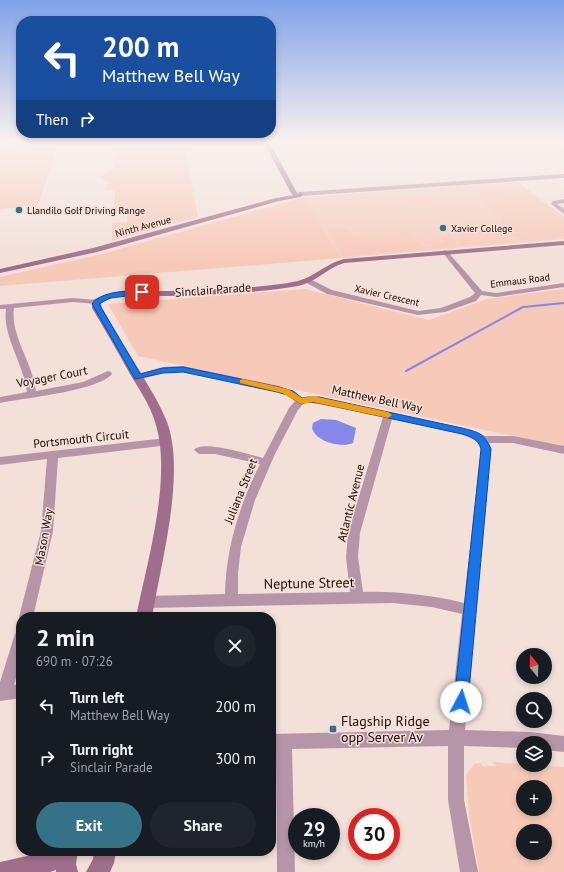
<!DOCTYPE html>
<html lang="en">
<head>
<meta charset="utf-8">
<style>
  :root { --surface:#171b24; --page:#20242c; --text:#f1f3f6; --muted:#9ea1a6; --accent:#337287 }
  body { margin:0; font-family:"PT Sans",sans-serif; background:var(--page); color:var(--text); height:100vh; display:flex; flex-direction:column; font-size:15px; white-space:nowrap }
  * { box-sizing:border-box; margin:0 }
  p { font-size:13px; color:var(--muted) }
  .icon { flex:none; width:22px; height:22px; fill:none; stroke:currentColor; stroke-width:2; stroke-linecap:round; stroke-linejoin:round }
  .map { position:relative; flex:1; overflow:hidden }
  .drawer { position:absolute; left:16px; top:612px; width:260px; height:244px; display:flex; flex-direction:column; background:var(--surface); border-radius:16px; box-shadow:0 2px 6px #0003 }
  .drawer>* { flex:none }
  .hud { position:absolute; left:16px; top:16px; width:260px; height:122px; border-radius:16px; box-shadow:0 2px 6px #0003; background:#1a4fa0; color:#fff; overflow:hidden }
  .needle { width:26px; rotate:341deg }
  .tools { position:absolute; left:516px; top:648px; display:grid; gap:8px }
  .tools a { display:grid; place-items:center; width:36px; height:36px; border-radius:50%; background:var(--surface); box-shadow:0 2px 6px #0003; font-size:20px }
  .speed { position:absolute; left:288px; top:808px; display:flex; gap:8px; font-size:20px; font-weight:700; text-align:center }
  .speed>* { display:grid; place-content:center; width:52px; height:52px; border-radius:50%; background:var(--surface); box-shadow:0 2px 6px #0003; line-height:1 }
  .speed small { font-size:10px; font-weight:400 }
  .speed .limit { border:6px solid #d22; background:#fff; color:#111 }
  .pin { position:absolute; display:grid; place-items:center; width:34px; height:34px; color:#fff; margin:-17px; border-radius:8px; box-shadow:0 2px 6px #0006 }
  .me { position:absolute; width:44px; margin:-22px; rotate:5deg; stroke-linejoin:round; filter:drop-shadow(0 0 3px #0008) }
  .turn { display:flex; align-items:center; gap:14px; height:84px; padding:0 20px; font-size:18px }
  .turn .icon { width:52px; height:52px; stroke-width:2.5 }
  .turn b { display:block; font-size:28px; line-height:34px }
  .then { display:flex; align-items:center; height:38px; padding:0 20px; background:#0003; gap:8px; font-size:15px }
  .round { display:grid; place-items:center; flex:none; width:42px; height:42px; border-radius:21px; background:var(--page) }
  .head { display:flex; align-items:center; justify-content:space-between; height:68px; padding:0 20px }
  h1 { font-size:24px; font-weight:600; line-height:30px }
  .primary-button { display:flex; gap:8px; margin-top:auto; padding:8px 20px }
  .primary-button a { flex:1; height:46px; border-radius:24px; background:var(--accent); color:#fff; font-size:16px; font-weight:600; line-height:46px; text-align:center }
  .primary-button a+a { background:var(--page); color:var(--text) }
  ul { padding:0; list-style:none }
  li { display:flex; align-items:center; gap:12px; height:52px; padding:0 20px }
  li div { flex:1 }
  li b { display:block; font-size:15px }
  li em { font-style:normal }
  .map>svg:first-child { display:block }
</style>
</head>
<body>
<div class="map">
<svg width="564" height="872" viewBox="0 0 564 872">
  <rect width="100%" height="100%" fill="#f2e0d9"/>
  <path fill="#f5cec0" d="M518,182L564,217V239L341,258L304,197Z"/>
  <path fill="#f7c9b8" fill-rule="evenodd" d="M0,141H110L58,145L38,205L0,209Z
    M117,141H238L184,146L198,217L112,241V223L127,222L128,213L114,214L115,191L104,189L109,183L100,177L115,168Z
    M297,141H393L397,144L278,151L273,143H293Z
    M526,191L564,219V236L522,240L515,236L501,237L485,233L457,239V237L461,236L463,233L456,228L467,225L503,222L501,217L476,195Z
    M415,195L439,199L417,203L403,198Z
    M304,197L341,258L0,286V277L106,253Z
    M344,227L345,230L351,232L352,236L382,237L408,234L417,242L430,248L343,256L327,229Z
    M485,234L507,238L518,242L461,247L458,240Z
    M443,236L456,240L458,246L432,248L426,245L432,246V244L426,243L422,240L433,237L441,241L439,243L441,244L445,241L440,237Z
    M305,289L429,320L487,299L564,289V447L138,356L108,304Z
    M481,763L482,766H496L492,762L564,767V872H479L469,814L466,775L474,764ZM523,787H545V809H523ZM523,831H545V853H523Z"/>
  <path fill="#8786e9" d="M321,419L336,420L356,428L353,443C341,448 316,442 312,428L313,423Z"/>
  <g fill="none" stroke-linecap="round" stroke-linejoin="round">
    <path stroke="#8786e9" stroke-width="2" d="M406,371L523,307L564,303"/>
    <path fill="#b795a9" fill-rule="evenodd" d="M564,174V178L300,196L297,194L300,192Z
      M564,199V203L557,204L564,209V214L551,204L553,201Z
      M445,250L447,251L482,291L496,293L564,283V287L496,297L481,295L476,301L445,312L418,315L327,294L303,281L310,279L332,290L418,311L441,308L470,297L475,293L443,253V251Z
      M73,298L96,300L100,302L96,304L73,302L14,308C10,336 33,363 36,391L83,382L108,371L111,372L112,374C98,391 24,398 0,403V397L27,392C24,365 2,335 6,309H0V305Z
      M183,366L279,386L293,391L302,398L308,396L319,397L462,428L479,433L485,436H513L564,446V454L513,443H489L491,449L465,730L530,732L564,736V752L545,750V743H523V748L464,746V800L478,872H460L448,800V746L292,749L295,872H277L276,750H271V734L449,730L462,614L432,607L393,603L148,608L143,606L141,602L143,598L148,596L225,594C226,548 239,506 260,464L215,454H199L194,450C201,439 251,455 263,458L289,408L295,401L287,395L277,391L183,372L163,373L138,380L134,377L135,375L163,367ZM308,402L383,417L348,533L346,557L350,592L238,594V573L241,547L255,500L275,454L298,410L304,403ZM392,419L461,434L479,442L481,449L464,603C430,595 398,591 363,592L358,557L360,533Z
      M166,438L171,442L170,445L58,458L53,531L33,617H21V621L19,617L41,531L47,459L0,465V457Z
      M21,630V660L14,685L21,684V698L0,701V682L14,637L16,632Z"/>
    <path fill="#9f6e8c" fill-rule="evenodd" d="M263,141H269L297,193L296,194L300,192L303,194L301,197L279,201L97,252L0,273V269L93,248L276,198L293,195L291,193Z
      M564,241V245L344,263C327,268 315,283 298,286C258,293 216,294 176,296C150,297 124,290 101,303L102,308C115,330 128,352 141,373C150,389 160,404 167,422C186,473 161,563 152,617H136C147,562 173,476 155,422C150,405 139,389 130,374C118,352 105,330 92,308L93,300C118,286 143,291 170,291C208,289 261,289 298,281C314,277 327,263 344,259Z
      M49,851H78L76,864L78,872H56V870L50,872H0V862Z
      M94,851H116L114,863L110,872H86L93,859Z"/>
  </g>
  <linearGradient id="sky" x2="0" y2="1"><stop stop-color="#81a2e8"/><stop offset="0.54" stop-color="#f9f1ee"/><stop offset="1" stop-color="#f9f1ee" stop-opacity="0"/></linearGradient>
  <rect width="564" height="263" fill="url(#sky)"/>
  <path fill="#1a73e8" stroke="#114b97" d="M142,290L145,292L144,294L110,298L99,304L140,374L163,368L183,367L279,387L293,391L302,398L319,397L462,428C478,432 484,433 491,449L468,702L466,707L461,709L456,707L454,702L481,449C478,439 472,437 462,434L319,403L308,402L301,404L287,395L277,392L183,372L163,373L135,379L92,304C103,290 126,292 142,290Z"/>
  <path fill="#f59e0b" d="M243,379L288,389L302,398L313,396L388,412L392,415L388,418L313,402L301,404L282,393L240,383V380Z"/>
  <g fill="#337287" stroke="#f2e0d9" stroke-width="1.5">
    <circle cx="19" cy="210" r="4"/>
    <circle cx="443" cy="228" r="4"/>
    <rect x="329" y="725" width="8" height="8" rx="2"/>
  </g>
  <g text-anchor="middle" stroke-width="3" stroke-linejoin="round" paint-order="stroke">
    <g font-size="10" fill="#210500" stroke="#f2e0d9" text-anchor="start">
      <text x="27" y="214">Llandilo Golf Driving Range</text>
      <text x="451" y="232">Xavier College</text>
    </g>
    <g font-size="10" fill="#210500" stroke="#f2e0d9">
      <text transform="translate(143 226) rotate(-15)" y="4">Ninth Avenue</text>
      <text transform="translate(520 280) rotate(-7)" y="4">Emmaus Road</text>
      <text transform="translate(387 295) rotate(13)" y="4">Xavier Crescent</text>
    </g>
    <g font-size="12" fill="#210500" stroke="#f2e0d9">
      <text transform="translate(213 290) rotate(-4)" y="4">Sinclair Parade</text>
      <text transform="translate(52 377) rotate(-11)" y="4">Voyager Court</text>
      <text transform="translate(377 399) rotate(12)" y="4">Matthew Bell Way</text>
      <text transform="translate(81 439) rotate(-6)" y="4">Portsmouth Circuit</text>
      <text transform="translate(241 491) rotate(-68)" y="4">Juliana Street</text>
      <text transform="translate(351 503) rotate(-76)" y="4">Atlantic Avenue</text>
      <text transform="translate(44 537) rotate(-80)" y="4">Mason Way</text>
    </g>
    <g font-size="14" fill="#210500" stroke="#f2e0d9">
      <text transform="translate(309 583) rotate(-1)" y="5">Neptune Street</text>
    </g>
    <g font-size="14" fill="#210500" stroke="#f2e0d9" text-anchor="start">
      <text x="341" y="726">Flagship Ridge<tspan x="341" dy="16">opp Server Av</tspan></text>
    </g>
  </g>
</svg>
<div class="tools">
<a><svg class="needle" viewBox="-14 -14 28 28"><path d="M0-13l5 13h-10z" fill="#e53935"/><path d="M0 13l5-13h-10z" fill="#9ea1a6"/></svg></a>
<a><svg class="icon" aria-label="search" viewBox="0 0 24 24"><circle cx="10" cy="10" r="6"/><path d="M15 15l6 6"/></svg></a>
<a><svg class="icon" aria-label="layers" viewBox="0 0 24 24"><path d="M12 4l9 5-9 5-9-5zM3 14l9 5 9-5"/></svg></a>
<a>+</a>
<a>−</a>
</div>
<div class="speed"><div>29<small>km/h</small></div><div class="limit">30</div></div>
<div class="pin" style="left:142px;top:292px;background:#d93025"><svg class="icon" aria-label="arrive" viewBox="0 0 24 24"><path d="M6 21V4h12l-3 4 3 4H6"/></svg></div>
<svg class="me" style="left:461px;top:702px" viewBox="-20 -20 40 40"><circle r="19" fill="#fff"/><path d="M0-13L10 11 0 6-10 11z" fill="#1a73e8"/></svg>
<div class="hud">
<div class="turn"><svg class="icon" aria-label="left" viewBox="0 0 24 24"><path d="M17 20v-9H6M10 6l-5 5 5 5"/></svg><div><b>200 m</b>Matthew Bell Way</div></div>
<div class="then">Then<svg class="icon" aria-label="right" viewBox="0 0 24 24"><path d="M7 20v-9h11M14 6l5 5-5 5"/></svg></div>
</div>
<section class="drawer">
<div class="head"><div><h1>2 min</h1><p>690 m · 07:26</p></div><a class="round"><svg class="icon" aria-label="close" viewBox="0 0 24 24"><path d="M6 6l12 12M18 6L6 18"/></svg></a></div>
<ul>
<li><svg class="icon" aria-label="left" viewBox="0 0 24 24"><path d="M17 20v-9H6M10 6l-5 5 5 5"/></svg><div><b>Turn left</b><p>Matthew Bell Way</p></div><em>200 m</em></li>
<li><svg class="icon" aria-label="right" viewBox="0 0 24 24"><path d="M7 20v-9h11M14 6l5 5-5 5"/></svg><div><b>Turn right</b><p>Sinclair Parade</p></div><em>300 m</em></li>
</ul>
<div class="primary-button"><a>Exit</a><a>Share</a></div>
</section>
</div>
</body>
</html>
